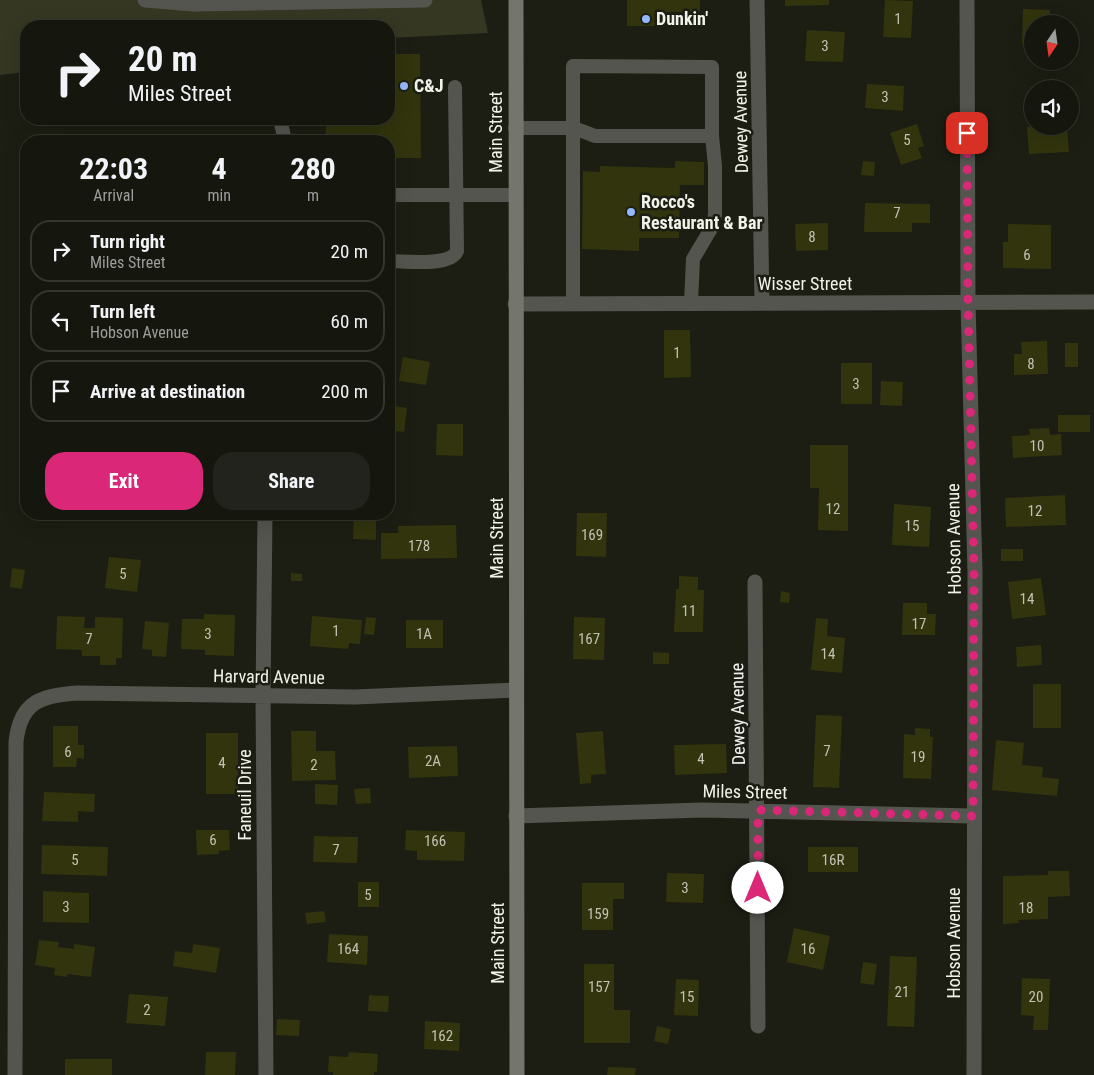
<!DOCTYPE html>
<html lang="en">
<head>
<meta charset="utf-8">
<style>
  :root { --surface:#15160e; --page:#22231c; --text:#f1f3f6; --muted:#9d9f9e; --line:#34352e; --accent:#db2777 }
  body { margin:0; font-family:"Roboto Condensed",sans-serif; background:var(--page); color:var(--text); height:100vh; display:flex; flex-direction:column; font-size:19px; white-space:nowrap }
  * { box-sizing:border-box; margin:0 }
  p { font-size:16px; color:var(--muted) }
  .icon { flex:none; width:28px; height:28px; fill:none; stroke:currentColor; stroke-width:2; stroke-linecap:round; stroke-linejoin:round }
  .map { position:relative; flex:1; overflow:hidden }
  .drawer { position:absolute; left:20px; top:135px; width:375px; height:385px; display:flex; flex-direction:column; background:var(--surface); border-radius:20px; box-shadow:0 5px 20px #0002,0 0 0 1px var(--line) }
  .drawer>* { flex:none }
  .top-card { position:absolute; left:20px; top:20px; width:375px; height:105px; border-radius:20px; box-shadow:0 5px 20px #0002,0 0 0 1px var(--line); background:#15160e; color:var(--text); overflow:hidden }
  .needle { width:32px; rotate:193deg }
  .buttons { position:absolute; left:1024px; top:15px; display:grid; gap:10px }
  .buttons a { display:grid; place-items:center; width:55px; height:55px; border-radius:50%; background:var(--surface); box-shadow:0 5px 20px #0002,0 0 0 1px var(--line); font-size:25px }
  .pin { position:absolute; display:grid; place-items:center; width:42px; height:42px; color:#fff; margin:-21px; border-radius:10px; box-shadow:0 2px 8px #0006 }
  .me { position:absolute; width:55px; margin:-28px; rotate:0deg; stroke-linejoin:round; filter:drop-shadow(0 0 4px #0008) }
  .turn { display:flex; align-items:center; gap:18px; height:105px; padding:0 25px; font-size:22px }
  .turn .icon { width:65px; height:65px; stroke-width:2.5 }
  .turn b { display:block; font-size:35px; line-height:42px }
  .eta { display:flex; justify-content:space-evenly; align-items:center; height:85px; text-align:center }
  .eta b { font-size:30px; font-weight:700; line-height:35px }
  .cta { display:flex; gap:10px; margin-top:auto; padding:10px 25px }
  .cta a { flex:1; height:58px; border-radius:20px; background:var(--accent); color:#fff; font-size:20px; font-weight:700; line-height:58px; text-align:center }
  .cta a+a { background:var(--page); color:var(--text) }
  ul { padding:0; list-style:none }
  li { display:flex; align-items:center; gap:15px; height:62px; margin:0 10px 8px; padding:0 15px; border:2px solid var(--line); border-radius:20px }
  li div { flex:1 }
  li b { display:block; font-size:19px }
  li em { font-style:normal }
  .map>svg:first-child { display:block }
</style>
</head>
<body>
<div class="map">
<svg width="1094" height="1075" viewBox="0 0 1094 1075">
  <rect width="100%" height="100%" fill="#1c1e13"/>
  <path fill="#353722" d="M0,0H481L488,33L389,38V26H26V72L0,75Z"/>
  <path fill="#31340d" d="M627,0H700V12H666L665,26H627Z
    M785,0H829V5L785,6Z
    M885,0L913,1L911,38L883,37Z
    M1023,9L1050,10L1049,24H1032V44H1022Z
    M807,30L845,32L843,62L805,61Z
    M389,54H420L421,158H389V141H326V119H389Z
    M867,84L904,86L903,111L865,108Z
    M917,124L924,146L918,148L922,158L901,165L890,133Z
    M1067,126L1069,152L1029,154L1027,127Z
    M675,161L704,162V185H680L679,238H639V251L582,249L583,171L600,172V166L675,168Z
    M863,161L875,162L874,176L861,175Z
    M865,203L930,204V223H912V232H864Z
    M828,223V250L796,251L795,224Z
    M1008,224L1051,225V269L1003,268V242H1008Z
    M664,330H690L691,377L664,378Z
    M1047,341L1048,374L1014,375V354H1022L1021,342Z
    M1065,343H1078V367H1065Z
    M403,357L430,362L426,385L399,381Z
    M841,363H872V404H841Z
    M881,381L903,382L902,406L880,405Z
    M389,405L407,408L404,432L389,430Z
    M1058,415H1090V432H1058Z
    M437,424H463V456L436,455Z
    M1049,428L1050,435L1061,434L1062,455L1013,458L1012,436L1030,435L1029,429Z
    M810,445H848V531L818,530L819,488H810Z
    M1065,495L1066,525L1006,527L1005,498Z
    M894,504L931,507L929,547L892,545Z
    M577,513H607L606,557L576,556Z
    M354,514L376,515V540L353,539Z
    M456,525L457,558L381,559V533H398V526Z
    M1001,549H1023V561H1001Z
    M109,557L141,560L137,592L105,588Z
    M12,568L25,570L22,589L10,587Z
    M291,573L302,574V581H291Z
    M679,576L698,577V590H704L703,632H674L676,589H679Z
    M1041,578L1046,615L1012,619L1008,582Z
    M781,591L790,593L789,603L780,602Z
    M903,603H927V614H936L935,635H902Z
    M204,614L235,615L234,656L205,655V650L181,649L182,619H204Z
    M57,616L85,617L84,628H95V617L123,618L122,658H116V665H100V656H82V650L56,649Z
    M312,616L362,620L360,644L349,643L348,649L310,646Z
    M366,617L376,618L374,635L364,634Z
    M574,617L605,618L604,660L573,659Z
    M816,618L828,619L827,636L845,638L842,673L811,670Z
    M406,620H443V648H406Z
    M145,621L169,623L166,657L152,656V650L142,649Z
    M1041,645L1042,665L1017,667L1016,647Z
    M653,652L669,653V664H653Z
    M1033,684H1061V728H1033Z
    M816,715L842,716L839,788L813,787Z
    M53,726H78V745H84V759L77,758L76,767H53Z
    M915,728L930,729V737H933L931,779L903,778L904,734L915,735Z
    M291,731H316V751H335L336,780L292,781Z
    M603,731L606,774L591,775V783L580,784L576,733Z
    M206,733H238V794H206Z
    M996,740L1024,743L1022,765L1043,767L1042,777L1059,779L1057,796L992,790Z
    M726,744L727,773L675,775L674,745Z
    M457,746L458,776L409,778L408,747Z
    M315,784L338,785L337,805L315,804Z
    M370,788L371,803L356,804L354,789Z
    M44,792L95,794L94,812L78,811V822L42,821Z
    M196,830H229L230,850L219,851V854L197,855Z
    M406,830L465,832L464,861L417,860V851L405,850Z
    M314,836L358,837L357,863L313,862Z
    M42,845L108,847L107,876L41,874Z
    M808,847H858V872H808Z
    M1048,871H1069L1070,896L1048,897V919L1018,920L1019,923L1003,924V876L1048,875Z
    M667,873L704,874L703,903L666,902Z
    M358,882H379V907H358Z
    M582,883H624V899H613V930H582Z
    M43,891L89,893V923L43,922Z
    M324,911L326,922L307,924L305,913Z
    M794,928L830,936L823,970L787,962Z
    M329,934L368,936L367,965L327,962Z
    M39,940L59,942L58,947L74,949V944L95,947L91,977L67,974V977L54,975L55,968L35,965Z
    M193,944L220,948L216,973L173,966L175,951L192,953Z
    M890,956L917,957L914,1027L887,1026Z
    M863,962L877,964L874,985L860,983Z
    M584,964H614V1010H630V1043H584Z
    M1022,978L1050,979L1048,1030H1033L1034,1016L1021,1015Z
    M676,979L699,980L698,1016L674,1015Z
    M129,994L168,997L165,1026L126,1023Z
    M369,995L389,996L388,1012L368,1011Z
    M277,1019L300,1020L299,1036L276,1035Z
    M425,1021L460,1023L459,1051L424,1049Z
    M657,1026L671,1029L668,1044L654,1041Z
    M206,1052H236L235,1075H205Z
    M349,1052L378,1054L377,1072H374V1075H333V1072H328L329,1056L348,1057Z
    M65,1059H112V1075H65Z
    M608,1067L636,1068L635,1075H607Z"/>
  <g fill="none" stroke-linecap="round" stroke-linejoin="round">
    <path stroke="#54554f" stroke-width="14" d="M280,119L285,141
      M515,128H574L595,136H712
      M389,195H515
      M389,261C406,261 450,267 457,251L455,87
      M573,303V66L712,67V136L715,166V215L712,227L693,259L691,303"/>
    <path stroke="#54554f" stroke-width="15" d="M145,0L193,4L425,0
      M757,0L762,303
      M967,1L968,302L975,572L974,1075
      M515,304L1094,302
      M265,514L263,696L266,1075
      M755,582L758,1026
      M516,816L702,810L973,816
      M15,1075L16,742C20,702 41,695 78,693L355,697L516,690"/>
    <path stroke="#74756c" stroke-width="15" d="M516,0L517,1075"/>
  </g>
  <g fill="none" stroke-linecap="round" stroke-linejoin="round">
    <path stroke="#db2777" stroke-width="9" stroke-dasharray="0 16.2" d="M758,888V810L973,816L974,572L968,302L967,133"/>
  </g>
  <g fill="#94b7fd" stroke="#1c1e13" stroke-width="2">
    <circle cx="646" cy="19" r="5"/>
    <circle cx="404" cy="86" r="5"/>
    <circle cx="631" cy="212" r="5"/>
  </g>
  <g text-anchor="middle" stroke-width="5" stroke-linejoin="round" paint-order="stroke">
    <g font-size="15" fill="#c1c2b3">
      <text x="898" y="24">1</text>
      <text x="825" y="51">3</text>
      <text x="885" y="102">3</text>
      <text x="907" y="145">5</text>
      <text x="897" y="218">7</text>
      <text x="812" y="242">8</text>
      <text x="1027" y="260">6</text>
      <text x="677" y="358">1</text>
      <text x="1031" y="369">8</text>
      <text x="856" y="389">3</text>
      <text x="1037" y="451">10</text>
      <text x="833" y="514">12</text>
      <text x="1035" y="516">12</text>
      <text x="912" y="531">15</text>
      <text x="592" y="540">169</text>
      <text x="419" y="551">178</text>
      <text x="123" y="579">5</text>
      <text x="1027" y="604">14</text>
      <text x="689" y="616">11</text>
      <text x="919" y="629">17</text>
      <text x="336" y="636">1</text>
      <text x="208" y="639">3</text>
      <text x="424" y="639">1A</text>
      <text x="89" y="644">7</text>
      <text x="589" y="644">167</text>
      <text x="828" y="659">14</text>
      <text x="827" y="756">7</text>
      <text x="68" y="757">6</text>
      <text x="918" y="762">19</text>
      <text x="701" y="764">4</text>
      <text x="433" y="766">2A</text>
      <text x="222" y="768">4</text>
      <text x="314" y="770">2</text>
      <text x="213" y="845">6</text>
      <text x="435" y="846">166</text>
      <text x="336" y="855">7</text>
      <text x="75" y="865">5</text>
      <text x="833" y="865">16R</text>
      <text x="685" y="893">3</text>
      <text x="368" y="900">5</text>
      <text x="66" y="912">3</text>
      <text x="1026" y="913">18</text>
      <text x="598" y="919">159</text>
      <text x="348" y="954">164</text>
      <text x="808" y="954">16</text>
      <text x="599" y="992">157</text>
      <text x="902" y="997">21</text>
      <text x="687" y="1002">15</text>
      <text x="1036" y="1002">20</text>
      <text x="147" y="1015">2</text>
      <text x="442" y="1041">162</text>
    </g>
    <g font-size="18" font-weight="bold" fill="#f1f2ea" stroke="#1c1e13" text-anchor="start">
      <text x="656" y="25">Dunkin'</text>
      <text x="414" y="92">C&amp;J</text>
      <text x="641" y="208">Rocco's<tspan x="641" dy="21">Restaurant &amp; Bar</tspan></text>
    </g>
    <g font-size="18" fill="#f1f2ea" stroke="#1c1e13">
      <text transform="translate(741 122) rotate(-91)" y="6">Dewey Avenue</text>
      <text transform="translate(496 132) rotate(-90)" y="6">Main Street</text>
      <text x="805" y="290">Wisser Street</text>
      <text transform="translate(497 538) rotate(-90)" y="6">Main Street</text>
      <text transform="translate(954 539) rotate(-91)" y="6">Hobson Avenue</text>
      <text transform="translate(269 677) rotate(1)" y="6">Harvard Avenue</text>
      <text transform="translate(738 714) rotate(-91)" y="6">Dewey Avenue</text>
      <text transform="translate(745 792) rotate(1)" y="6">Miles Street</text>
      <text transform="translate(245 795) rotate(-90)" y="6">Faneuil Drive</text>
      <text transform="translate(498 943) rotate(-90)" y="6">Main Street</text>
      <text transform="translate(954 943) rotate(-90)" y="6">Hobson Avenue</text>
    </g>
  </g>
</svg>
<div class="buttons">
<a><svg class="needle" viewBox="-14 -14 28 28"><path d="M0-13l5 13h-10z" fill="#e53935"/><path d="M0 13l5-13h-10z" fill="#9d9f9e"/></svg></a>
<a><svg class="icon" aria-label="sound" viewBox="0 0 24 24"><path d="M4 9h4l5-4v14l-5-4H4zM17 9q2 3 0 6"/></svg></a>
</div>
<div class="pin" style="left:967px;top:133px;background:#d93025"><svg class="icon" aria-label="arrive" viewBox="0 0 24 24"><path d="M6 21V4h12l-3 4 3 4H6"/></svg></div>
<svg class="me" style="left:758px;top:888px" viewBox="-20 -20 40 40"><circle r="19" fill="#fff"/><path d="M0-13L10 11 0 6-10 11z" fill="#db2777"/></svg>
<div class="top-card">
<div class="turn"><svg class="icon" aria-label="right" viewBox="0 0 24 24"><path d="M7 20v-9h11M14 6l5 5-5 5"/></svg><div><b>20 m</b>Miles Street</div></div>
</div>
<section class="drawer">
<div class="eta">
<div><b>22:03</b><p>Arrival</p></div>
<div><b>4</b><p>min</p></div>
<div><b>280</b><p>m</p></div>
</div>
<ul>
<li><svg class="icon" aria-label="right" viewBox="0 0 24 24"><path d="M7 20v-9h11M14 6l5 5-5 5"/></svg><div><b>Turn right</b><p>Miles Street</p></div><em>20 m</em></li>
<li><svg class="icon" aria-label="left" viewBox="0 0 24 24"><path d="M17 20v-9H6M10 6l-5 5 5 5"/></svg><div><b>Turn left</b><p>Hobson Avenue</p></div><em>60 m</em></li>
<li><svg class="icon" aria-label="arrive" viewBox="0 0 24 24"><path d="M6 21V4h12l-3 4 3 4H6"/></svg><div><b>Arrive at destination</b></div><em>200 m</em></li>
</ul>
<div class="cta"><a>Exit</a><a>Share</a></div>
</section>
</div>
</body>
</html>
